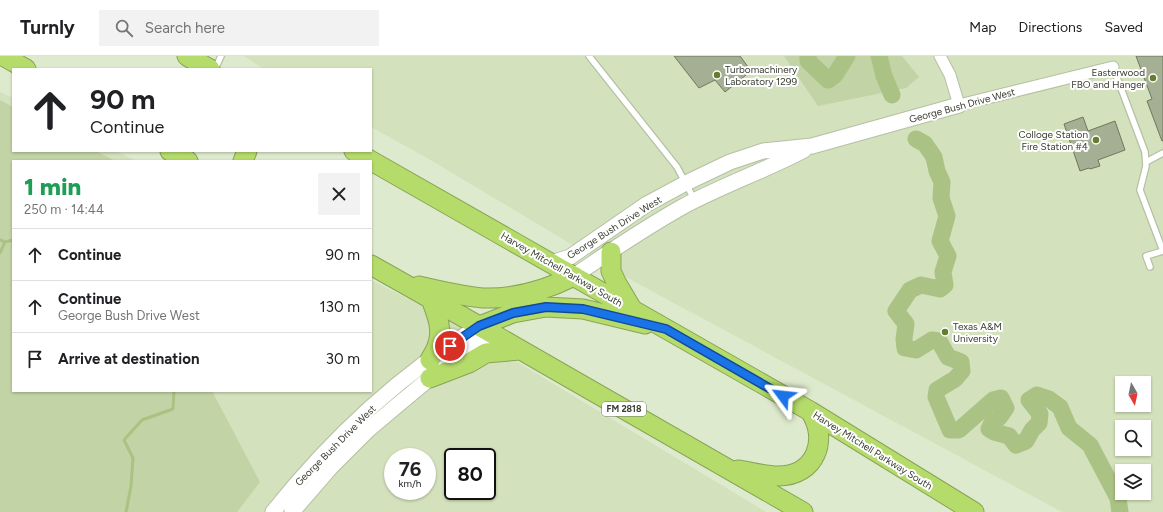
<!DOCTYPE html>
<html lang="en">
<head>
<meta charset="utf-8">
<style>
  :root { --surface:#fff; --page:#f2f2f2; --text:#202124; --muted:#757577; --line:#e0e0e0 }
  body { margin:0; font-family:Figtree,sans-serif; background:var(--page); color:var(--text); height:100vh; display:flex; flex-direction:column; font-size:15px; white-space:nowrap }
  * { box-sizing:border-box; margin:0 }
  p { font-size:13px; color:var(--muted) }
  .icon { flex:none; width:22px; height:22px; fill:none; stroke:currentColor; stroke-width:2; stroke-linecap:round; stroke-linejoin:round }
  .map { position:relative; flex:1; overflow:hidden }
  .side { position:absolute; left:12px; top:104px; width:360px; height:232px; display:flex; flex-direction:column; background:var(--surface); border-radius:0px; box-shadow:0 1px 3px #0004 }
  .side>* { flex:none }
  .banner { position:absolute; left:12px; top:12px; width:360px; height:84px; border-radius:0px; box-shadow:0 1px 3px #0004; background:#fff; color:var(--text); overflow:hidden }
  .needle { width:26px; rotate:171deg }
  .tools { position:absolute; left:1115px; top:320px; display:grid; gap:8px }
  .tools a { display:grid; place-items:center; width:36px; height:36px; border-radius:0px; background:var(--surface); box-shadow:0 1px 3px #0004; font-size:20px }
  .speed { position:absolute; left:384px; top:392px; display:flex; gap:8px; font-size:20px; font-weight:700; text-align:center }
  .speed>* { display:grid; place-content:center; width:52px; height:52px; border-radius:50%; background:var(--surface); box-shadow:0 1px 3px #0004; line-height:1 }
  .speed small { font-size:10px; font-weight:400 }
  .speed .limit { border:2px solid #111; border-radius:6px; background:#fff; color:#111 }
  .pin { position:absolute; display:grid; place-items:center; width:34px; height:34px; color:#fff; margin:-17px; border:2px solid #fff; border-radius:50%; box-shadow:0 1px 4px #0007 }
  .me { position:absolute; width:44px; margin:-22px; rotate:300deg; stroke-linejoin:round; filter:drop-shadow(0 0 3px #0008) }
  .turn { display:flex; align-items:center; gap:14px; height:84px; padding:0 12px; font-size:18px }
  .turn .icon { width:52px; height:52px; stroke-width:2.5 }
  .turn b { display:block; font-size:28px; line-height:34px }
  .round { display:grid; place-items:center; flex:none; width:42px; height:42px; border-radius:0px; background:var(--page) }
  .summary { display:flex; align-items:center; justify-content:space-between; height:68px; padding:0 12px }
  h1 { font-size:24px; font-weight:800; line-height:30px; color:#1e9e55 }
  ul { padding:0; list-style:none }
  li { display:flex; align-items:center; gap:12px; height:52px; padding:0 12px; border-top:1px solid var(--line) }
  li div { flex:1 }
  li b { display:block; font-size:15px }
  li em { font-style:normal }
  header { display:flex; align-items:center; gap:24px; box-sizing:border-box; height:56px; padding:0 20px; background:var(--surface); border-bottom:1px solid var(--line) }
  header strong { font-size:19px }
  nav { display:flex; gap:22px; margin-inline-start:auto; font-size:14px }
  .search { width:280px; height:36px; background:var(--page); display:flex; align-items:center; gap:10px; box-sizing:border-box; padding:0 14px; border-radius:0px; color:var(--muted); font-size:15px }
  .map>svg:first-child { display:block }
</style>
</head>
<body>
<header>
<strong>Turnly</strong>
<div class="search"><svg class="icon" aria-label="search" viewBox="0 0 24 24"><circle cx="10" cy="10" r="6"/><path d="M15 15l6 6"/></svg>Search here</div>
<nav><a>Map</a><a>Directions</a><a>Saved</a></nav>
</header>
<div class="map">
<svg width="1163" height="456" viewBox="0 0 1163 456">
  <rect width="100%" height="100%" fill="#deeacd"/>
  <path fill="#d3e1bc" fill-rule="evenodd" d="M244,0H1163V456H1062L633,225L427,102L371,71V13H264ZM1122,327H1144V349H1122ZM1122,371H1144V393H1122ZM1122,415H1144V437H1122Z
    M0,36L13,42V95H116L136,105H13V335H371V224L436,257L766,456H0ZM393,401H427V435H393ZM453,401H487V435H453Z"/>
  <path fill="#c2d4a5" d="M784,0H902L919,21L906,32L818,50Z
    M0,44L13,51V95H96L115,105H13V335H212L260,426L237,456H0Z"/>
  <g fill="none" stroke-linecap="round" stroke-linejoin="round">
    <path stroke="#aac283" stroke-width="3" d="M0,184L5,186L0,197
      M5,186L13,184
      M126,456L131,430L133,402L124,384L142,364L173,353L174,335"/>
    <path stroke="#aac283" stroke-width="17" d="M808,0V5L828,24L835,19L847,0
      M879,0L884,20L892,39
      M916,83L925,88L934,101L937,115L942,126L941,142L947,160L940,185L948,200L943,216L945,229L940,233L921,229L910,234L896,255L906,268L904,283L905,292L916,294L932,284L939,285L948,301L961,306L962,315L955,323L937,334L936,341L950,374H959L993,344L1001,342L1006,352L999,362L993,365L989,373L994,376L1009,380L1016,389L1026,385L1032,374L1039,367L1040,358L1029,344L1037,339L1049,343L1060,351L1069,372L1090,389L1118,442L1120,456"/>
  </g>
  <path fill="#a4af93" stroke="#6e785e" d="M674,0H740L751,15L725,36L715,24L699,32Z
    M1136,0H1163V85H1162L1147,45L1152,43Z
    M1083,61L1088,75L1115,65L1125,94L1098,104L1100,110L1090,113L1089,112L1080,115L1064,68Z"/>
  <g fill="none" stroke-linecap="round" stroke-linejoin="round">
    <defs>
      <path id="lane" d="M589,0L677,111L694,143
        M1113,11L1145,96L1146,110L1140,134L1163,195L1146,200L1150,211
        M215,13L221,0
        M1146,106L1163,97"/>
      <path id="street" d="M940,0L950,19L959,49L1113,11"/>
      <path id="secondary" d="M551,207L570,201L647,148L686,127L730,106L763,95L812,90L959,49
        M574,220C609,196 645,172 682,151C721,130 764,115 804,94
        M273,456C331,383 400,319 479,270
        M292,456L330,412L368,374L394,352L430,322L467,295L480,287L496,280"/>
      <path id="highway" d="M3,0L26,13
        M187,0L210,13
        M170,95L188,105
        M354,95L810,355L974,456
        M243,105L247,95
        M611,196V215L616,226L632,253
        M371,209L479,270L803,456
        M419,230C440,235 461,240 483,242C514,243 546,234 574,220
        M479,270L513,257L546,251L583,253L645,268
        M430,304C433,298 437,293 438,287C443,272 436,257 431,243
        M430,322L469,307L486,297L520,294
        M738,414C751,416 765,420 778,420C816,420 829,383 810,355"/>
    </defs>
    <use href="#lane" stroke="#b5c0a4" stroke-width="8"/>
    <use href="#street" stroke="#b5c0a4" stroke-width="13"/>
    <use href="#secondary" stroke="#b5c0a4" stroke-width="17"/>
    <use href="#highway" stroke="#89a457" stroke-width="21"/>
    <use href="#lane" stroke="#fff" stroke-width="5.5"/>
    <use href="#street" stroke="#fff" stroke-width="11"/>
    <use href="#secondary" stroke="#fff" stroke-width="15"/>
    <use href="#highway" stroke="#b5db6b" stroke-width="19"/>
  </g>
  <g fill="none" stroke-linecap="round" stroke-linejoin="round">
    <defs>
      <path id="route" d="M450,290L479,270L513,257L546,251L583,253L666,273L783,340"/>
    </defs>
    <use href="#route" stroke="#114b97" stroke-width="10"/>
    <use href="#route" stroke="#1a73e8" stroke-width="7"/>
  </g>
  <g fill="#647d30" stroke="#fff" stroke-width="1.5">
    <circle cx="717" cy="19" r="4"/>
    <circle cx="1153" cy="22" r="4"/>
    <circle cx="1096" cy="84" r="4"/>
    <circle cx="945" cy="276" r="4"/>
  </g>
  <g text-anchor="middle" stroke-width="4" stroke-linejoin="round" paint-order="stroke">
    <rect fill="#fff" stroke="#74776f" stroke-width="1" x="602" y="346" width="44" height="14" rx="3"/>
    <g font-size="9" font-weight="bold" fill="#383d31">
      <text x="624" y="356">FM 2818</text>
    </g>
    <g font-size="10" fill="#383d31" stroke="#fff" text-anchor="start">
      <text x="725" y="17">Turbomachinery<tspan x="725" dy="12">Laboratory 1299</tspan></text>
      <text x="1145" y="20" text-anchor="end">Easterwood<tspan x="1145" dy="12">FBO and Hanger</tspan></text>
      <text x="1088" y="82" text-anchor="end">Colloge Station<tspan x="1088" dy="12">Fire Station #4</tspan></text>
      <text x="953" y="274">Texas A&amp;M<tspan x="953" dy="12">University</tspan></text>
    </g>
    <g font-size="10" fill="#383d31" stroke="#fff">
      <text transform="translate(962 49) rotate(-15)" y="4">George Bush Drive West</text>
      <text transform="translate(614 171) rotate(-32)" y="4">George Bush Drive West</text>
      <text transform="translate(562 213) rotate(30)" y="4">Harvey Mitchell Parkway South</text>
      <text transform="translate(335 389) rotate(-45)" y="4">George Bush Drive West</text>
      <text transform="translate(873 394) rotate(32)" y="4">Harvey Mitchell Parkway South</text>
    </g>
  </g>
</svg>
<div class="tools">
<a><svg class="needle" viewBox="-14 -14 28 28"><path d="M0-13l5 13h-10z" fill="#e53935"/><path d="M0 13l5-13h-10z" fill="#757577"/></svg></a>
<a><svg class="icon" aria-label="search" viewBox="0 0 24 24"><circle cx="10" cy="10" r="6"/><path d="M15 15l6 6"/></svg></a>
<a><svg class="icon" aria-label="layers" viewBox="0 0 24 24"><path d="M12 4l9 5-9 5-9-5zM3 14l9 5 9-5"/></svg></a>
</div>
<div class="speed"><div>76<small>km/h</small></div><div class="limit">80</div></div>
<div class="pin" style="left:450px;top:290px;background:#d93025"><svg class="icon" aria-label="arrive" viewBox="0 0 24 24"><path d="M6 21V4h12l-3 4 3 4H6"/></svg></div>
<svg class="me" style="left:783px;top:340px" viewBox="-20 -20 40 40"><path d="M0-17L14 15 0 8-14 15z" fill="#1a73e8" stroke="#fff" stroke-width="4"/></svg>
<div class="banner">
<div class="turn"><svg class="icon" aria-label="ahead" viewBox="0 0 24 24"><path d="M12 20V5M6 11l6-6 6 6"/></svg><div><b>90 m</b>Continue</div></div>
</div>
<section class="side">
<div class="summary"><div><h1>1 min</h1><p>250 m · 14:44</p></div><a class="round"><svg class="icon" aria-label="close" viewBox="0 0 24 24"><path d="M6 6l12 12M18 6L6 18"/></svg></a></div>
<ul>
<li><svg class="icon" aria-label="ahead" viewBox="0 0 24 24"><path d="M12 20V5M6 11l6-6 6 6"/></svg><div><b>Continue</b></div><em>90 m</em></li>
<li><svg class="icon" aria-label="ahead" viewBox="0 0 24 24"><path d="M12 20V5M6 11l6-6 6 6"/></svg><div><b>Continue</b><p>George Bush Drive West</p></div><em>130 m</em></li>
<li><svg class="icon" aria-label="arrive" viewBox="0 0 24 24"><path d="M6 21V4h12l-3 4 3 4H6"/></svg><div><b>Arrive at destination</b></div><em>30 m</em></li>
</ul>
</section>
</div>
</body>
</html>
